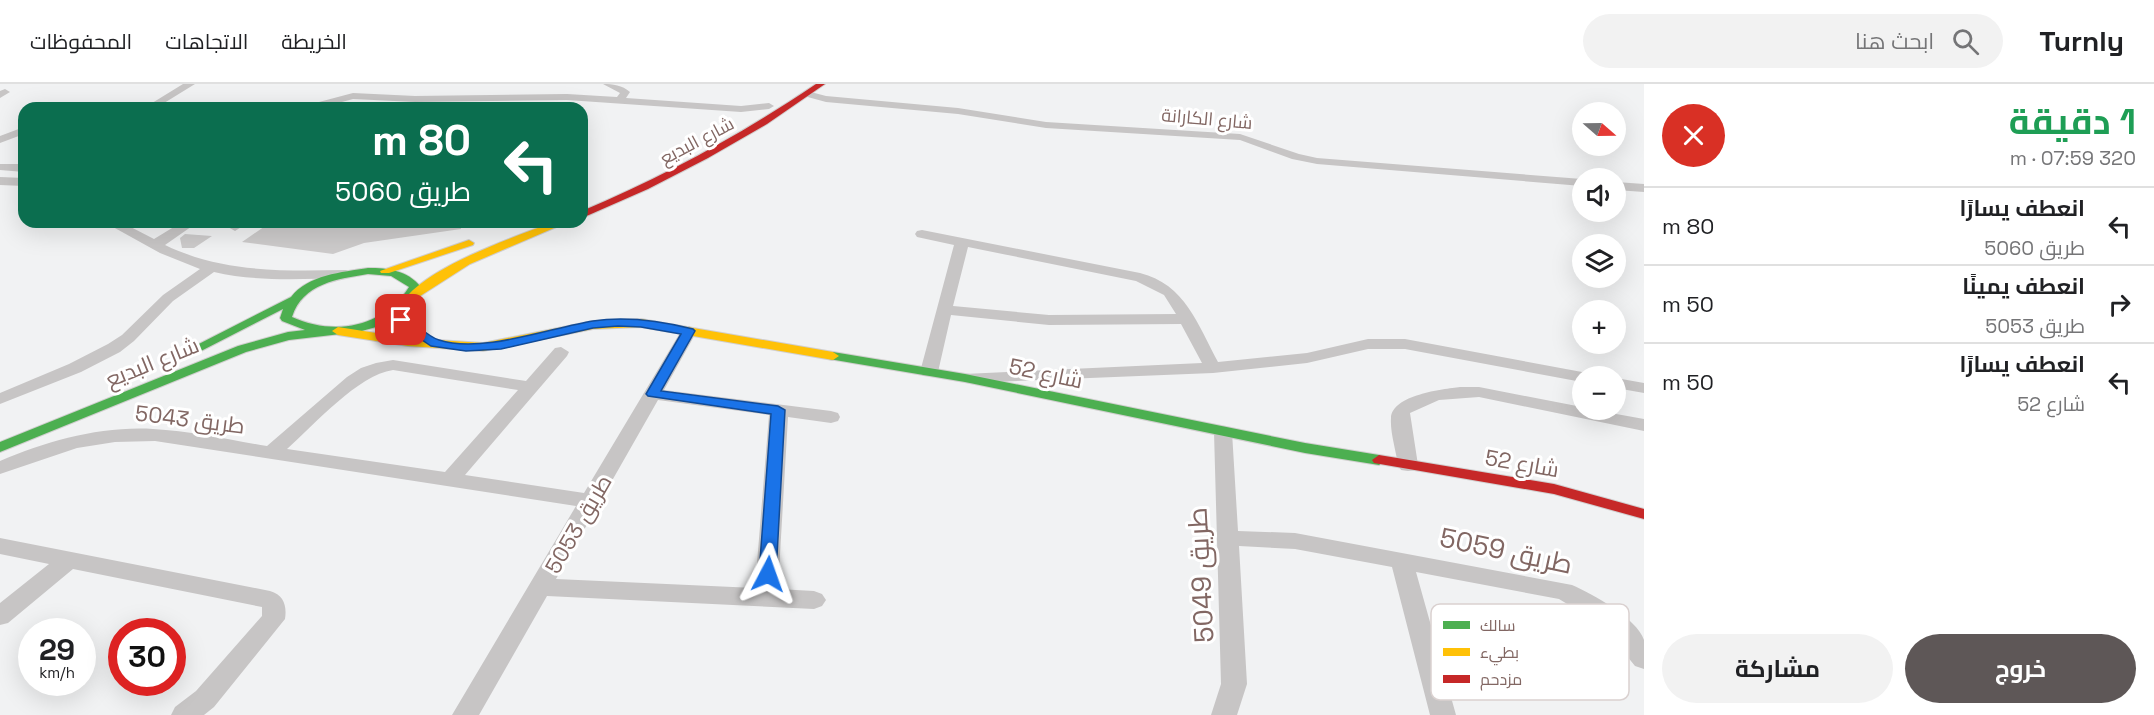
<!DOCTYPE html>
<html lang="ar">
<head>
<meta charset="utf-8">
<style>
  :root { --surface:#fff; --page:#f2f2f2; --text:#202124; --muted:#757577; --line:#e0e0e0; --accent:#5e5757 }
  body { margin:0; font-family:"Space Grotesk",Cairo,sans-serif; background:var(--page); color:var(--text); direction:rtl; height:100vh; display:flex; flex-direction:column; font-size:22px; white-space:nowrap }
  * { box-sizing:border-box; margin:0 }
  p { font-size:20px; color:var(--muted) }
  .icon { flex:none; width:33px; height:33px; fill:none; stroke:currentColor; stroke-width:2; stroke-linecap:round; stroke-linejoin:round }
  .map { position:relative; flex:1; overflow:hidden; direction:ltr }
  .side { display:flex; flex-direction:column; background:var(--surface); width:510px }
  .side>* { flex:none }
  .hud { position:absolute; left:18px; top:18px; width:570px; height:126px; border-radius:18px; box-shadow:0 6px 24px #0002; direction:rtl; background:#0b6e4f; color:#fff; overflow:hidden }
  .needle { width:39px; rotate:110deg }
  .tools { position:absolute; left:1572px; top:18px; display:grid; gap:12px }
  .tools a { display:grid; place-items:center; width:54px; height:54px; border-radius:50%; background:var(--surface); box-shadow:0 6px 24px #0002; font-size:30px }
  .speed { position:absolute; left:18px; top:534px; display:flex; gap:12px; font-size:30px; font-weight:700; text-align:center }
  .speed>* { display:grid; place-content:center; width:78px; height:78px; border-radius:50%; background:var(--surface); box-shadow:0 6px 24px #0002; line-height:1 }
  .speed small { font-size:15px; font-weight:400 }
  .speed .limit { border:9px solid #d22; background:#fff; color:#111 }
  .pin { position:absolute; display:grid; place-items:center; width:51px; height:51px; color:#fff; margin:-26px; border-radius:12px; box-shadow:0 3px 9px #0006 }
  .me { position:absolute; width:66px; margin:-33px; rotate:4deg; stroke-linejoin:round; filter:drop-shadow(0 0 4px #0008) }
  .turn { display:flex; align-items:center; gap:21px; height:126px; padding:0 18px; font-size:27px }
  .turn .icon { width:78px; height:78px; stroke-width:2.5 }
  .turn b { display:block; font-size:42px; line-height:51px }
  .round { display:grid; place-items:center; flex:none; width:63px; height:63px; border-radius:32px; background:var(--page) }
  .overview { display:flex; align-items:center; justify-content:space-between; height:102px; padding:0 18px }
  h1 { font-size:36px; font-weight:700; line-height:45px; color:#1e9e55 }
  .cta { display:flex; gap:12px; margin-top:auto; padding:12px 18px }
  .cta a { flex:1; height:69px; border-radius:36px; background:var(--accent); color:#fff; font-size:24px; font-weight:700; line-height:69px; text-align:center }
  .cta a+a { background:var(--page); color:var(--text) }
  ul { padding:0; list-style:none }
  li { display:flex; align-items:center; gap:18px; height:78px; padding:0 18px; border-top:2px solid var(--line) }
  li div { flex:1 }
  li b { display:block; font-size:22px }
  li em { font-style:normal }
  header { display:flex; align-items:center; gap:36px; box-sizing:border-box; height:84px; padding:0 30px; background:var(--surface); border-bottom:2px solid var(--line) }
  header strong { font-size:28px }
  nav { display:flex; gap:33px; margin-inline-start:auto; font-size:21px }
  .search { width:420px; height:54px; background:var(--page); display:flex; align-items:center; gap:15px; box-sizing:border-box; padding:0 21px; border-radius:33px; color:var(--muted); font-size:22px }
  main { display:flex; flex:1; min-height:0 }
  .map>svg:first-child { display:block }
</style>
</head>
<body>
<header>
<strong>Turnly</strong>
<div class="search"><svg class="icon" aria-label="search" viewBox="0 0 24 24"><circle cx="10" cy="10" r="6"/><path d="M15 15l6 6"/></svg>ابحث هنا</div>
<nav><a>الخريطة</a><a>الاتجاهات</a><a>المحفوظات</a></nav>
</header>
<main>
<section class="side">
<div class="overview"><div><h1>1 دقيقة</h1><p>320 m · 07:59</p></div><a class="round" style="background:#d93025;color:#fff"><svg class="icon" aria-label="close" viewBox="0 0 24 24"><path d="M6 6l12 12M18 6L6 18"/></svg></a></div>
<ul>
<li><svg class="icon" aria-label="left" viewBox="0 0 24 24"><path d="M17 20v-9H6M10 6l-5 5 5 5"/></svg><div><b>انعطف يسارًا</b><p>طريق 5060</p></div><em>80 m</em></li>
<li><svg class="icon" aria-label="right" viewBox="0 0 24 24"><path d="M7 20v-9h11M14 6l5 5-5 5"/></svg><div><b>انعطف يمينًا</b><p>طريق 5053</p></div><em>50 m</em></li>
<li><svg class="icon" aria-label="left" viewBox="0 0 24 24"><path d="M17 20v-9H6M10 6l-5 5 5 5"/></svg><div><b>انعطف يسارًا</b><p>شارع 52</p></div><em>50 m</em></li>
</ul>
<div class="cta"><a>خروج</a><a>مشاركة</a></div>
</section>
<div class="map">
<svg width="1644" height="631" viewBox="0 0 1644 631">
  <rect width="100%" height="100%" fill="#f1f2f3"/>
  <path fill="#cdcbcb" d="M271,138H460L461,145L364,159L333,170L242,158Z
    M185,150L212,152L194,164H182L180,154Z"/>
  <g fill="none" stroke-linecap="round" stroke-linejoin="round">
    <defs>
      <path id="fast" d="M368,184C388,184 407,186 421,203L409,221L396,233L380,242L358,248L289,256L246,268L0,368V358L238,262L288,248L305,246L282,237L280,234L283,225L201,267H193L191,264L291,213C308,191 342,188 368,184ZM368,190L391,192L409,203C383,244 334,252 292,233C303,199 338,195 368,190Z
        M833,268L965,290L1305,359L1379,371L1386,376L1379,381L1305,369L965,298L829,275L827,272Z"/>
      <path id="slow" d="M554,138H568L470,180L417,214H409L407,212C436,180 513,153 554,138Z
        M469,156L474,159L473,161L389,189H381L380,187Z
        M641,235L833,268L839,272L833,276L641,243L593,245L483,267L408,262L338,251L332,247L338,243L408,254L483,259L593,237Z"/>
      <path id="jam" d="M816,0H825L767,40L708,74L648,105L582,134V127C665,92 742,50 816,0Z
        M1379,371L1554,400L1644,425V435L1554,410L1374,379L1372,376Z"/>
    </defs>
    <use href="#fast" stroke="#d1cfcf" stroke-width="2"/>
    <use href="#slow" stroke="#d1cfcf" stroke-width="2"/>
    <use href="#jam" stroke="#d1cfcf" stroke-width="2"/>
    <path fill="#c7c5c5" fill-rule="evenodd" d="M183,0H195L156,24H144Z
      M603,0C613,0 622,1 630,8L626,14L741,22L769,19L774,22L769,25L741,28L567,16L415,18L353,15L320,24H177L182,21H297L319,18L353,9L415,12L567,10L617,13L620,9Z
      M5,5L10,8L0,14V7Z
      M807,7L826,12L958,24L1046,38L1240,50L1299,70L1317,74L1582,95V102L1317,80L1292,75L1240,56L1046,44L958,30L826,18L804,12V8Z
      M24,43V50L0,59V52Z
      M0,80H24V88L0,86Z
      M0,93L24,94V102L0,101Z
      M1616,98L1644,100V108L1616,106Z
      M104,138H121L154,155L182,138H198L165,161C223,189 283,187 346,186L353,190L346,194C302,195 257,198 214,188L173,217L134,257L120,268L81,288L0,320V309L69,280L108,260L122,251L163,211L200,185L160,169Z
      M233,138H249L235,147L228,143Z
      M922,146L1140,189C1185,200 1198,241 1218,278L1307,269L1368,255H1405L1582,288L1590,292H1582V298L1405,265H1368L1307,279L1213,289L970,299L964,298L961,294L964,290L1202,279L1181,240L1049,241L951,231L938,288L935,292H923L920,288L954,161L917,153L915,150L917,147ZM968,163L1136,197L1164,211L1176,230L1049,231L953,222Z
      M689,242L697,247L664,306L831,327L838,329L840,333L838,337L831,339L788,333L778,505L814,507L822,510L826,516L822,522L814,525L547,512L479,631H452L576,422L155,357L115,358L77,364L0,390V377C48,357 100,342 153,345C191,347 230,356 267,362L347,293L361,284L376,279L393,276L526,297L555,264L561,263L569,268L567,272L465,391L584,409L681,247ZM393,286L518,306L445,388L287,365C314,341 358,291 393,286ZM658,316L769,331L755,504L556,495Z
      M1616,294L1644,299V309L1616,304Z
      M1460,303H1479L1582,323V326H1594L1644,335V347L1479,313L1439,316L1410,329L1418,381L1415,386L1408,387L1401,386L1398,381C1396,366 1390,349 1391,334C1392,311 1443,305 1460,303Z
      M1223,342L1230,344L1232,348L1238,447L1295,449L1572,501C1592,510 1637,534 1644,556C1644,564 1644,577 1644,585L1635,582L1602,541L1559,515L1416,488L1456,631H1430L1392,483L1295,465L1239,462L1247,600L1237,631H1211L1221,600L1214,348L1216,344Z
      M0,454L270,507C284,511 287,522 285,535L214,623L204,631H171L175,623L196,607L262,532V523L73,485L8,539L0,541V519L49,480L0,470Z"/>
    <use href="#fast" fill="#4caf50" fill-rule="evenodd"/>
    <use href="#slow" fill="#ffc107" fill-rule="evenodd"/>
    <use href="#jam" fill="#c62828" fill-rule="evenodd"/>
  </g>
  <path fill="#1a73e8" stroke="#114b97" stroke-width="1.5" d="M401,232C415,236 425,252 439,256C481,270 550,244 593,237C626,232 661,237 693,245L695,247L661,307L778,322L785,326L776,490L774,495L768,497L762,495L759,490L771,330L648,312L646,310L681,250L641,243L618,242L593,244L501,265L466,267L431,262L396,238V233Z"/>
  <g text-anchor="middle" stroke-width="6" stroke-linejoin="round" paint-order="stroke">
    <g font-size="18" fill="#826763" stroke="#fff">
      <text transform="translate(1207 35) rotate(5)" y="6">شارع الكارانة</text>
      <text transform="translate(697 57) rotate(-28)" y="6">شارع البديع</text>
    </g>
    <g font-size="22" fill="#826763" stroke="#fff">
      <text transform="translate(152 278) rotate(-22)" y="8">شارع البديع</text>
      <text transform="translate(1046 289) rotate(12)" y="8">شارع 52</text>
      <text transform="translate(190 335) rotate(7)" y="8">طريق 5043</text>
      <text transform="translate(1522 379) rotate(10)" y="8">شارع 52</text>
      <text transform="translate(578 440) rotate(-60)" y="8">طريق 5053</text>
    </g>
    <g font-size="27" fill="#826763" stroke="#fff">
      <text transform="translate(1506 467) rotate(12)" y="9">طريق 5059</text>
      <text transform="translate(1201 491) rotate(-93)" y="9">طريق 5049</text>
    </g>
  </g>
  <rect x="1431" y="520" width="198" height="96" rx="9" fill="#fff" stroke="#dad1d0" stroke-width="1.5"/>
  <rect x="1443" y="537" width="27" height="8" fill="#4caf50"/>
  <rect x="1443" y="564" width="27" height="8" fill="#ffc107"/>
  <rect x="1443" y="591" width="27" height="8" fill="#c62828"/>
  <g font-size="16" fill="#826763">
    <text x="1480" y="547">سالك</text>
    <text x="1480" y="574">بطيء</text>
    <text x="1480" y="601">مزدحم</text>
  </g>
</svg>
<div class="tools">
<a><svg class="needle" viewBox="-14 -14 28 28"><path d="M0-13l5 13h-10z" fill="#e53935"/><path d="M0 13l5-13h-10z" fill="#757577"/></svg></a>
<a><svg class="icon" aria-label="sound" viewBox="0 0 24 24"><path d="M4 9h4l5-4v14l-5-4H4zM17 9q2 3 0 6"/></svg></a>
<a><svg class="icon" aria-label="layers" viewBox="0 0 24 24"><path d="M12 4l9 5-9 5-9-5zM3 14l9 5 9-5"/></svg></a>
<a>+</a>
<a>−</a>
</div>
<div class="speed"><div>29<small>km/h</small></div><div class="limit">30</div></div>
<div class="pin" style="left:401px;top:236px;background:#d93025"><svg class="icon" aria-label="arrive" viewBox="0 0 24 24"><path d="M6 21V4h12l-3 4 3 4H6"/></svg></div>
<svg class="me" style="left:768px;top:490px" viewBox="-20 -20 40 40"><path d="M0-17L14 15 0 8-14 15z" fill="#1a73e8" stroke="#fff" stroke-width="4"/></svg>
<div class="hud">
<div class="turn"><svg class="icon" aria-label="left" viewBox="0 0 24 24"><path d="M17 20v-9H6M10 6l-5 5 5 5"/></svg><div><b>80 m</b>طريق 5060</div></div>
</div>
</div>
</main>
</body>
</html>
